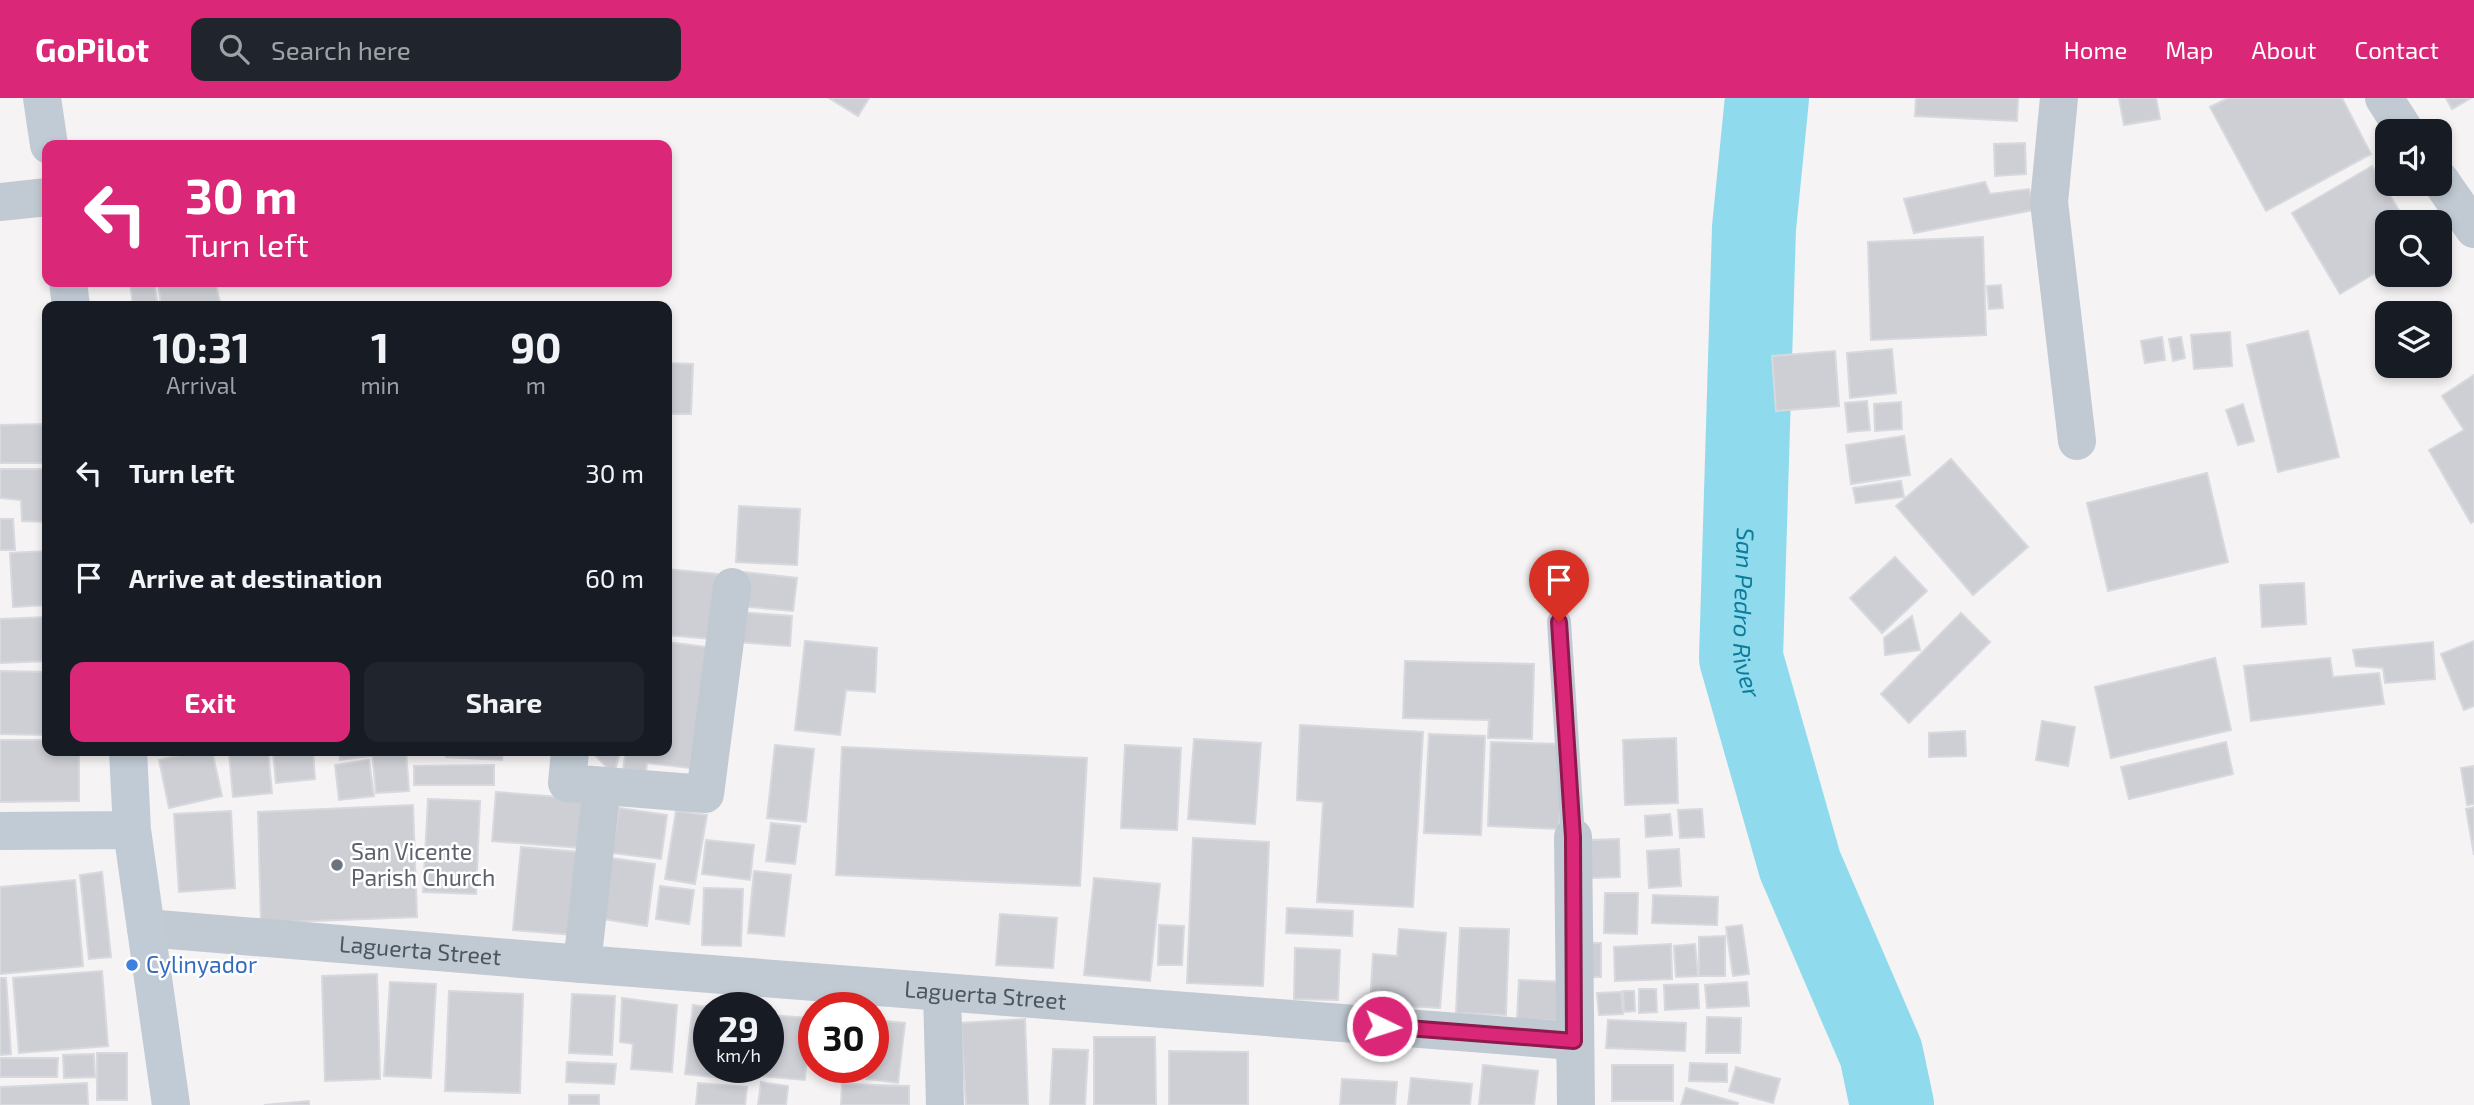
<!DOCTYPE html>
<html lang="en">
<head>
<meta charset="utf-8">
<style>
  :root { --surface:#171b24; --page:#20242c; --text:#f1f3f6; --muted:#9ea1a6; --accent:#db2777 }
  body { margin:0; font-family:"Exo 2",sans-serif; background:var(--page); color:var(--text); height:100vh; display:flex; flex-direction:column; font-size:26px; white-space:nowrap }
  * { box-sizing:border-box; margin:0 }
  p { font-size:23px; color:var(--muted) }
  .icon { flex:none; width:38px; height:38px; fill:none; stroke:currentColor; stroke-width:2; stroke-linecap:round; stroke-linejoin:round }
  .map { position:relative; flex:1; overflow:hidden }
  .sheet { position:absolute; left:42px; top:203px; width:630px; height:455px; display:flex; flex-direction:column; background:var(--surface); border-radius:14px; box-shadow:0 4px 10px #0003 }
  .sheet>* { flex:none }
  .hud { position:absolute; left:42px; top:42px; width:630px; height:147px; border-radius:14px; box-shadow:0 4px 10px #0003; background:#db2777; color:#fff; overflow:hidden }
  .fabs { position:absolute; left:2375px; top:21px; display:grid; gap:14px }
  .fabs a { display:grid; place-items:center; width:77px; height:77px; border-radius:14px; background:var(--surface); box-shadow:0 4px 10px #0003; font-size:35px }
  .speed { position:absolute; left:693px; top:894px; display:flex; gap:14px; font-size:35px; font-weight:700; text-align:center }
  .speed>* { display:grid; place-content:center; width:91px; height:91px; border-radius:50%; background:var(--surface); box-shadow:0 4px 10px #0003; line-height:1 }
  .speed small { font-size:18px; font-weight:400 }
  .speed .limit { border:10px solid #d22; background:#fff; color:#111 }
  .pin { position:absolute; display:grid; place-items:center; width:60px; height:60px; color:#fff; margin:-72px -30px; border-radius:50% 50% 50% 0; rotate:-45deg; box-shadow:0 0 7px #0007 }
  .pin .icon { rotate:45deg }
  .me { position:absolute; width:77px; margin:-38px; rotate:94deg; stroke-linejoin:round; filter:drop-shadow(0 0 5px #0008) }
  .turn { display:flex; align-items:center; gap:24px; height:147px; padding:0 28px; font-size:32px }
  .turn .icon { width:91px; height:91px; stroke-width:2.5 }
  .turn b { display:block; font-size:49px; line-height:60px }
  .eta { display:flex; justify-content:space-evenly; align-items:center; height:119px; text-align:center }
  .eta b { font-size:42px; font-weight:700; line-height:49px }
  .primary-button { display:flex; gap:14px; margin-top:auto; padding:14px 28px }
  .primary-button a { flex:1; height:80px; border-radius:14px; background:var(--accent); color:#fff; font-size:28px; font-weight:700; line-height:80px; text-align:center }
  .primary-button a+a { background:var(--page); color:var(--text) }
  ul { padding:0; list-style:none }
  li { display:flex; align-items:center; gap:21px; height:105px; padding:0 28px }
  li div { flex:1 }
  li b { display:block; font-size:26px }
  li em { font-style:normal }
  header { display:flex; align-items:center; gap:42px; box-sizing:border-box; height:98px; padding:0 35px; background:var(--accent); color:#fff }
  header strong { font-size:33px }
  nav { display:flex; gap:38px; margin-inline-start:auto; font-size:24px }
  .search { width:490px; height:63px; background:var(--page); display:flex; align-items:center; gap:18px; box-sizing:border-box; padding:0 24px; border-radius:14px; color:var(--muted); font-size:26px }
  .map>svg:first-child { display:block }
</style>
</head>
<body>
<header>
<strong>GoPilot</strong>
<div class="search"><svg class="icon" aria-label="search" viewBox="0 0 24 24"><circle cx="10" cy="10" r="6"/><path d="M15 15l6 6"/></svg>Search here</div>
<nav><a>Home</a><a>Map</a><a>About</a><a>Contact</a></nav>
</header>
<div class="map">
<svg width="2474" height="1007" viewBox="0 0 2474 1007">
  <rect width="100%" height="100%" fill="#f5f3f3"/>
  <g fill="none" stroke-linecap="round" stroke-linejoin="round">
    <path stroke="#90daee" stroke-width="84" id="s1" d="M1767,0L1754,130L1741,560L1800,767L1881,955L1892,1007"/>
  </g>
  <path fill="#cdcfd5" stroke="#d7d9de" stroke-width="2" d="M829,0H869L858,18Z
    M1916,0H2018L2017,23L1915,18Z
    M2119,0H2156L2160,21L2124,27Z
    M2228,0H2342L2371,56L2266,113L2210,9Z
    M2446,0H2471L2452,11Z
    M2025,45L2026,76L1995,78L1994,46Z
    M2372,68L2406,124H2387V168L2340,196L2292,115Z
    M1985,84L1990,96L2029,91L2034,112L1914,135L1904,101Z
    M1983,139L1986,237L1871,242L1868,144Z
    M130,184H154L158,208H133Z
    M158,184H215L221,208H161Z
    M2001,187L2003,210L1989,211L1987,188Z
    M2308,233L2339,359L2278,374L2247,247Z
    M2230,234L2232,268L2194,271L2191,237Z
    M2162,239L2165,262L2145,265L2141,243Z
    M2181,239L2185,260L2173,263L2169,241Z
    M1892,251L1896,295L1850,300L1847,255Z
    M1835,253L1839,308L1776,313L1772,258Z
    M667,265L693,266L691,316H667Z
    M2474,277V423L2471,425L2429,352L2464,332L2442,298Z
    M1867,303L1870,332L1848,334L1845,305Z
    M1901,304L1902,331L1875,333L1874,306Z
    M2243,306L2254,343L2238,347L2226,312Z
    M47,326V365H0V327Z
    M1904,338L1910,377L1851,386L1846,347Z
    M1951,361L2028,449L1973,497L1896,408Z
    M0,371H47V424L22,423L21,402L0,400Z
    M2207,375L2228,464L2108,493L2087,405Z
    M1901,383L1904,399L1856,405L1853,390Z
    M739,408L800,411L797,467L736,464Z
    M0,421H13L15,452H0Z
    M47,453V507L13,509L10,455Z
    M1895,459L1927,493L1882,535L1850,500Z
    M667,471L717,476L711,541L667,537Z
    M743,474L797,480L793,513L739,508Z
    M2304,485L2306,526L2262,529L2260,487Z
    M739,514L792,518L790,548L737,544Z
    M1961,515L1990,544L1909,625L1881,596Z
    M1912,518L1920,552L1885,557L1884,540Z
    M47,519V563L0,565V521Z
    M805,543L877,550L875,594L846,592L840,637L795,632Z
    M2474,543V608L2464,612L2441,556Z
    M667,544L707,549L690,670L647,665L645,681L622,678L626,653H667Z
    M2433,544L2435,581L2385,585L2383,570L2356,568L2353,552Z
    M2215,560L2231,632L2111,660L2095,589Z
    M2330,560L2333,579L2379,575L2384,606L2251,623L2244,568Z
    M1405,563L1534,566L1532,641L1488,640L1489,622L1403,620Z
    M0,573L47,574V637L0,636Z
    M2042,623L2075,629L2068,668L2036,662Z
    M1300,627L1423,634L1413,809L1317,804L1323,704L1297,702Z
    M1965,633L1966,658L1929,659V635Z
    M1429,636L1485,638L1481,737L1424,735Z
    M1676,640L1678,705L1625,707L1623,642Z
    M1194,641L1261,645L1255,726L1188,721Z
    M0,642H47V653H79V703L0,704Z
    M1491,644L1563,646L1559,731L1488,728Z
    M2226,644L2233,676L2129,701L2121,669Z
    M775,647L814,651L806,724L767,720Z
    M1125,647L1181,650L1177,732L1121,730Z
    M842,649L1087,660L1080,788L836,777Z
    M198,653H212L222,698L169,710L159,662Z
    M248,653H268L272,695L233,699L229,655Z
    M273,653H313L315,681L276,685Z
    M339,653H370L371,658L340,662Z
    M372,653H406L409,693L376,695Z
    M446,653H503L502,662L446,659Z
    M591,653H620L614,677Z
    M369,662L374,698L339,702L335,667Z
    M494,667V687H414V668Z
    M2474,668V706L2467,707L2461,670Z
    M496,694L584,701L580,750L492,743Z
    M428,701L480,703L476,796L423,794Z
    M413,707L417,819L261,825L258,714Z
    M2474,709V757L2466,711Z
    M619,710L667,717L661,761L612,755Z
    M1702,711L1704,739L1680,740L1678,712Z
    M231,713L235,790L179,794L174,716Z
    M676,713L707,717L695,786L665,781Z
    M1670,716L1672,737L1646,739L1645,718Z
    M771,725L800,728L795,766L766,763Z
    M1193,740L1269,744L1263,888L1187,885Z
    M1619,741L1620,779L1591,780L1590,742Z
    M706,742L754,747L750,782L702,776Z
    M521,749L580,754L573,837L513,832Z
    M1679,751L1681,788L1649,790L1647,753Z
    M611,760L655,766L647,828L603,821Z
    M754,773L791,777L784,838L748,835Z
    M102,774L111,859L89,861L80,777Z
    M1094,780L1160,786L1150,883L1084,877Z
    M75,782L83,868L0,876V789Z
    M660,788L694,792L689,826L656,821Z
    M704,790L743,791L741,848L702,847Z
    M1605,795H1638L1637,836L1604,835Z
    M1653,797L1718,799L1717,827L1652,825Z
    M1287,810L1353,813L1352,838L1286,835Z
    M1000,816L1057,820L1053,870L996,867Z
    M1159,827L1184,828L1182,867H1158Z
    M1742,827L1749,876L1733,878L1726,829Z
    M1460,830L1509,831L1506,917L1456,915Z
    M1399,831L1446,835L1440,910L1370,906L1373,856L1397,858Z
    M1725,838V878H1699V839Z
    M1581,845H1601V879H1581Z
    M1671,846L1672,881L1615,883L1614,849Z
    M1695,846L1698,878L1676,879L1674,848Z
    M1295,850L1340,852L1338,902L1294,901Z
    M102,873L108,948L19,955L13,880Z
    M377,876L380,981L325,983L322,878Z
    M0,880H6L11,956L0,957Z
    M1519,882L1565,884L1562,923L1517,921Z
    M390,884L436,886L431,980L384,978Z
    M1747,884L1749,908L1707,910L1705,887Z
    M1698,886L1699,910L1665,912L1664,887Z
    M1639,891H1656L1657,914L1639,915Z
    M449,893L523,896L520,995L445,993Z
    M1623,893H1634L1635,913L1624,914Z
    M1621,894L1623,916L1599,917L1597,895Z
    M572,896L615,898L612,957L569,955Z
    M622,900L677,907L672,974L631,971L633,946L620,944Z
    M693,907L715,910H709V970H744L743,982L685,976Z
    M768,917L810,920L805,982L759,978L760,970H768Z
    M1707,919L1741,920L1740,955H1706Z
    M1025,921L1028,1007H966L961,925Z
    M873,922L905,925L898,985L866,981L867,970H873Z
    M1608,922L1686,925L1685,953L1606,950Z
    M1094,939H1155L1156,1007H1094Z
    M1053,951L1088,952L1085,1007H1050Z
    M1169,953L1248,954V1007H1169Z
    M97,955H127V1002H97Z
    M94,956L95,979L64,980L63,957Z
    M0,960H58L57,979H0Z
    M567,964L616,966L614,986L566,984Z
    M1690,965L1727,966V984L1689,983Z
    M814,967V970H859L858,974L813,971Z
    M1483,967L1538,973L1534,1007H1479Z
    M1612,967H1673V1003H1612Z
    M1736,969L1780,981L1773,1005L1729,993Z
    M1411,980L1472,986L1470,1007H1408Z
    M1342,981L1397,984L1395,1007H1340Z
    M761,984L788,988L786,1007H758Z
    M87,985L88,1007H0V989Z
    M698,985L747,989L745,1007H696Z
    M842,986L909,988V1007H841Z
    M1686,990L1738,1005L1737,1007H1681Z
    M569,997H599V1007H569Z
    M309,1003V1007H264Z"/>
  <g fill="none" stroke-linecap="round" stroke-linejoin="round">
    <path stroke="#c1cad2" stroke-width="24" d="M1559,524L1573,739"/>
    <g stroke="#c1cad2" stroke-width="38">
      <path d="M2059,0L2049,104L2077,343"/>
      <path d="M2384,0L2405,33"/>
      <path d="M2440,82L2474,131"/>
      <path d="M0,104L47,99"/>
      <path d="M570,653L567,685L705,696L732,489"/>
      <path d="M1573,739L1576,1007"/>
      <path id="s2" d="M146,830L582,866L1574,943"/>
      <path d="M582,866L602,688"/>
      <path d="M942,894L945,1007"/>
    </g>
    <path stroke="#c1cbd6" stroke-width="38" d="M42,0L49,47
      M68,184L71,208
      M128,653L132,732L171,1007
      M0,733L132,732"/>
  </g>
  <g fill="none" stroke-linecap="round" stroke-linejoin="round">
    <defs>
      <path id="route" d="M1382,928L1574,943L1573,739L1559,524"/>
    </defs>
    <use href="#route" stroke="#8e194d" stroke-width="18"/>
    <use href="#route" stroke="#db2777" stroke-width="12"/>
  </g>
  <circle fill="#6b7280" stroke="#fff" stroke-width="2.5" cx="337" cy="767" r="7"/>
  <circle fill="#3f7fe0" stroke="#fff" stroke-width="2.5" cx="132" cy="867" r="7"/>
  <g text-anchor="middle" stroke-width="5" stroke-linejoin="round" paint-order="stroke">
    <g font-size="23" fill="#5b616d" stroke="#fff" text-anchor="start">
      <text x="351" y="762">San Vicente<tspan x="351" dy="26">Parish Church</tspan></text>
    </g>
    <g font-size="23" fill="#4a5661" stroke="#fff">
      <text dy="8" stroke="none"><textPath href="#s2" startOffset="275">Laguerta Street</textPath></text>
      <text dy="8" stroke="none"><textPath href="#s2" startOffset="842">Laguerta Street</textPath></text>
    </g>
    <g font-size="23" fill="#366cbe" stroke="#fff" text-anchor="start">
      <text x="146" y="875">Cylinyador</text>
    </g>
    <g font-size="24" font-style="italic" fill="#0c7c9b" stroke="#fff">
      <text dy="8" stroke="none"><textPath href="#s1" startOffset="516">San Pedro River</textPath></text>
    </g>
  </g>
</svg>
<div class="fabs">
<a><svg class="icon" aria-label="sound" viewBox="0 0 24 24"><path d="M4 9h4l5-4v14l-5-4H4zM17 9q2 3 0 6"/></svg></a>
<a><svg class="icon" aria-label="search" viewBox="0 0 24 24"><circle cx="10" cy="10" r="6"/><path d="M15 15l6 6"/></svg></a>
<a><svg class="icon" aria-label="layers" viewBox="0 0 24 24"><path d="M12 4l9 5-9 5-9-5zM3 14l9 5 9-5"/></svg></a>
</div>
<div class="speed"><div>29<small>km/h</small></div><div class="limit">30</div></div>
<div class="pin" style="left:1559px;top:524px;background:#d93025"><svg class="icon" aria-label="arrive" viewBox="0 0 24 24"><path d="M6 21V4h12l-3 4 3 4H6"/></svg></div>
<svg class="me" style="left:1382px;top:928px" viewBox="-20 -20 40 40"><circle r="17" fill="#db2777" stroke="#fff" stroke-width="3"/><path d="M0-11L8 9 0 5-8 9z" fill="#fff"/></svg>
<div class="hud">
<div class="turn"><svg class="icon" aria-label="left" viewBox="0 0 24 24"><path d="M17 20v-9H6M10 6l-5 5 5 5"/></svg><div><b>30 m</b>Turn left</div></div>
</div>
<section class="sheet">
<div class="eta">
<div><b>10:31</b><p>Arrival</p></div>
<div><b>1</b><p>min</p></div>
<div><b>90</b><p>m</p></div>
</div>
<ul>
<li><svg class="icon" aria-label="left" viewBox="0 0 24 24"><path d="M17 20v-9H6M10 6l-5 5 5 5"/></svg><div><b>Turn left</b></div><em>30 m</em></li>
<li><svg class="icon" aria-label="arrive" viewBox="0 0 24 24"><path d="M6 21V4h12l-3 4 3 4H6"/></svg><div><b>Arrive at destination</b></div><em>60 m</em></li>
</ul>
<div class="primary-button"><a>Exit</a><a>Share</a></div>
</section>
</div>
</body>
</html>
